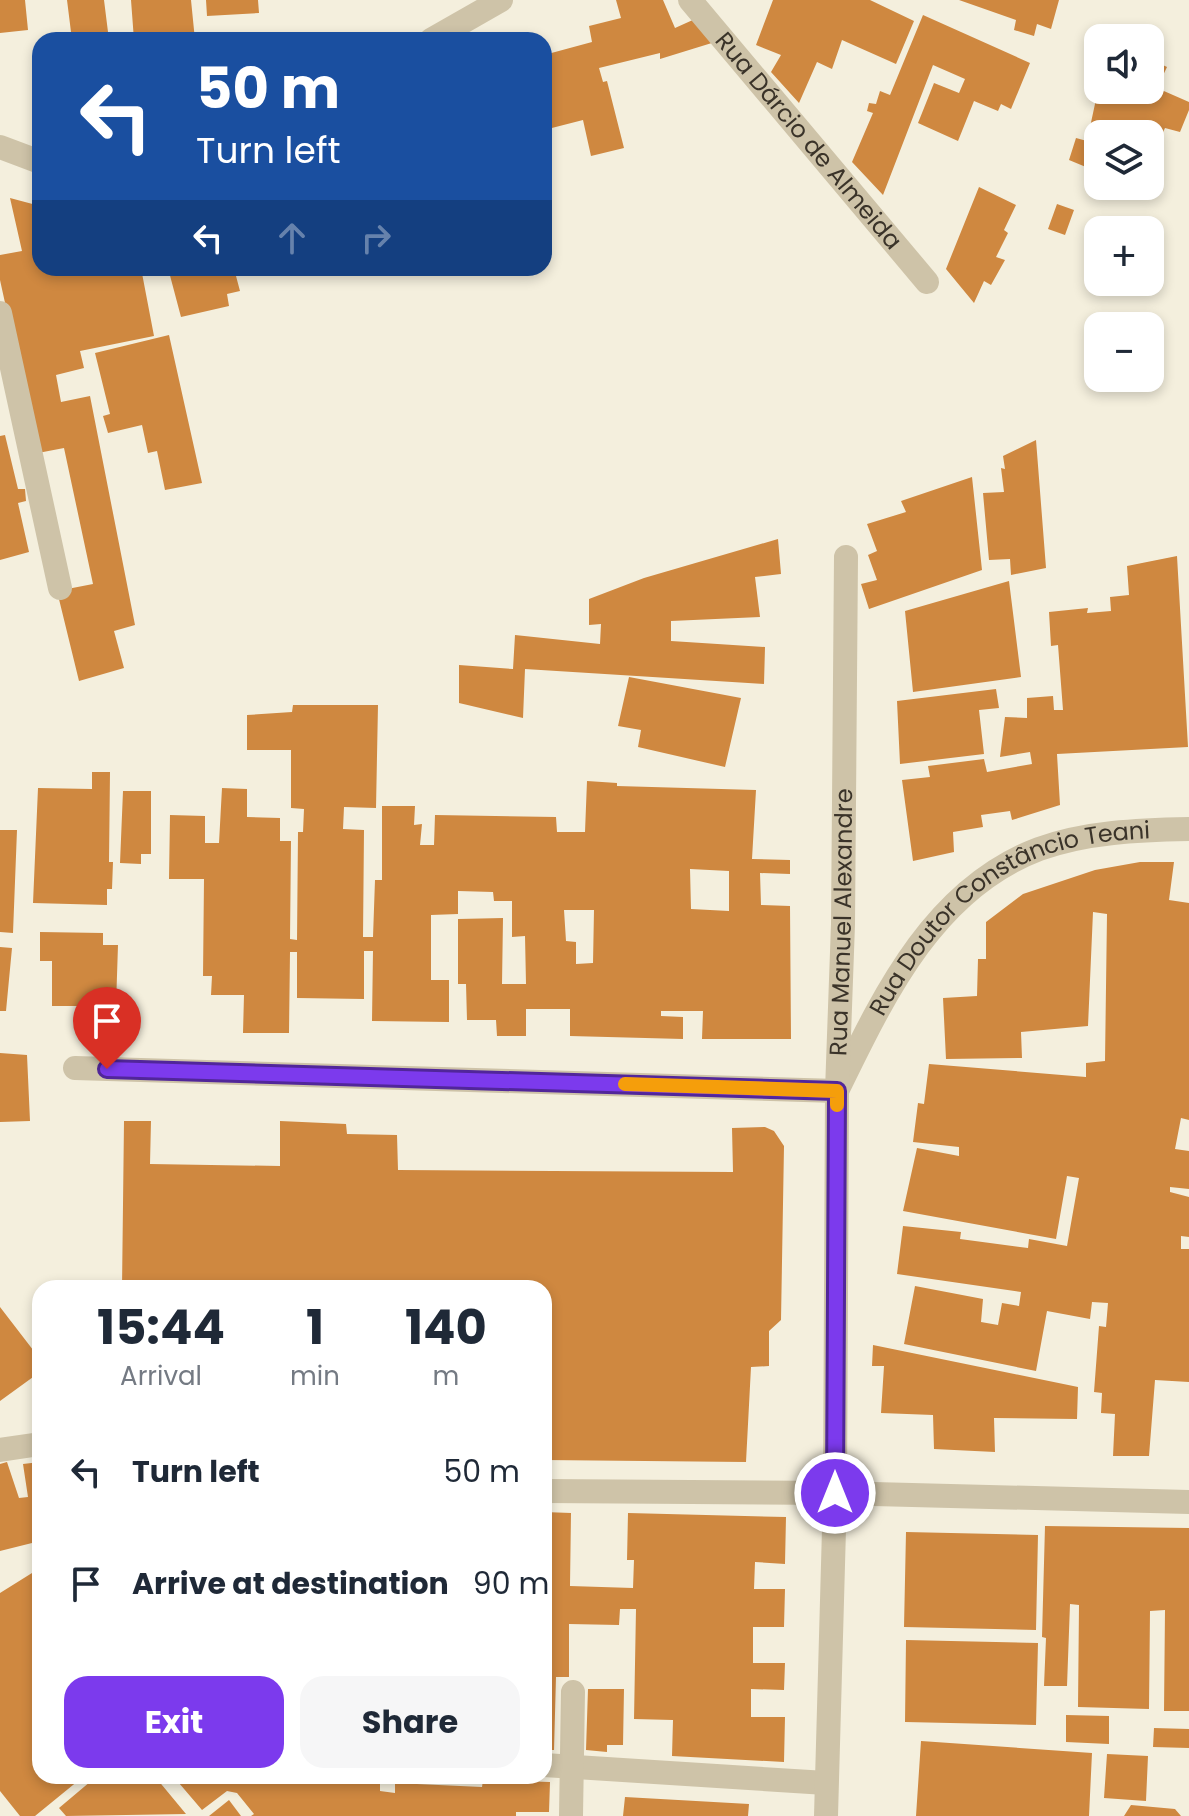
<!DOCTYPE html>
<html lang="en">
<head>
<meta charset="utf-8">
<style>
  :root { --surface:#fff; --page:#f6f6f7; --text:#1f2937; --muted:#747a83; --accent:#7c3aed }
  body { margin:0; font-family:Poppins,sans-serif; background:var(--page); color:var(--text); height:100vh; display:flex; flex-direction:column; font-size:30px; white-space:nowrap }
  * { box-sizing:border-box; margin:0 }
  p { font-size:26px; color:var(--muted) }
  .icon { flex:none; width:44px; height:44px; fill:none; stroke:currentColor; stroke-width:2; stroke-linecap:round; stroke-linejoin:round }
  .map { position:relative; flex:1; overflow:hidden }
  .sheet { position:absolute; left:32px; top:1280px; width:520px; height:504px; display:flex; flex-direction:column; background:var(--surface); border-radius:24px; box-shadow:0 4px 12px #0003 }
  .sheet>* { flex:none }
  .guide { position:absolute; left:32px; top:32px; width:520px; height:244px; border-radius:24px; box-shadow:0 4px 12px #0003; background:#1a4fa0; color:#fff; overflow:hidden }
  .fabs { position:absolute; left:1084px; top:24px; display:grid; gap:16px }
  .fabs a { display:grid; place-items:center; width:80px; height:80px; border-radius:16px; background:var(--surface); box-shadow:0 4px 12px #0003; font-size:40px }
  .pin { position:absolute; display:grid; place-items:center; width:68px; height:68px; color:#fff; margin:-82px -34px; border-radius:50% 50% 50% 0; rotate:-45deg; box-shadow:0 0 8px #0007 }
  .pin .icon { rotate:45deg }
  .me { position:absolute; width:88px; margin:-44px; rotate:0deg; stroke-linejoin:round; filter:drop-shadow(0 0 6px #0008) }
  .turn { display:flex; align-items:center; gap:28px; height:168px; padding:0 32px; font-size:36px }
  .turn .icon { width:104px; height:104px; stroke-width:2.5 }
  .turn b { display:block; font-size:56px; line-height:68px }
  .lanes { display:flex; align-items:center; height:76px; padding:0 32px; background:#0003; justify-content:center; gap:40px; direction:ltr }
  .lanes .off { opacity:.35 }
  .eta { display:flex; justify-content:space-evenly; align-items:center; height:136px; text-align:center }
  .eta b { font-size:48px; font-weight:700; line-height:56px }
  .primary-button { display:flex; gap:16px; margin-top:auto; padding:16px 32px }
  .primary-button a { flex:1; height:92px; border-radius:24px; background:var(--accent); color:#fff; font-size:32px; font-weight:700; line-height:92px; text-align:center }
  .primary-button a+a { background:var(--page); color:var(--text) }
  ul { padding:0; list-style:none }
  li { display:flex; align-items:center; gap:24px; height:112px; padding:0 32px }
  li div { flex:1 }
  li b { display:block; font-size:30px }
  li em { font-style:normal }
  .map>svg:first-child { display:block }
</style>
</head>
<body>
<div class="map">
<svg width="1189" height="1816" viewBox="0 0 1189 1816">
  <rect width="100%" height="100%" fill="#f4efdd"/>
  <path fill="#cf8840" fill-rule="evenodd" d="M0,0H25L28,30L0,33Z
    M67,0H104L109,40H72Z
    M131,0H191L195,40H134Z
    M206,0H258L259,13L207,16Z
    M616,0H663L675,28L695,19L715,42L660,59V53L599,68L603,82L607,81L624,148L591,156L583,120L544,130V55L592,42L589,26L621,18Z
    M773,0H870L914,21L896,64L842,40L832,69L817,62L799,103L771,72L781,55L756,45Z
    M959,0H1059L1051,29L1037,24L1034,36L1014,30L1016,20Z
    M923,15L1030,63L1011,109L1001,104L998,111L974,101L958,141L918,123L934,83L959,93L965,79L933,65L883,195L852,162L873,113L867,111L869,103L876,104L880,91L890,95Z
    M1150,59L1167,67L1157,88L1189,102V110L1180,132L1165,128L1150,160V134H1098V172L1069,160L1076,138L1087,141L1098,90H1150Z
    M979,187L1016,205L1004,230L1008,233L996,257L1005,260L991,285L984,281L974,303L946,269Z
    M10,198L40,206V268H141L154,336L80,351L84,368L56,375L61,402L90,396L135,625L114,631L124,668L79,681L57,591L93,584L64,448L38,453L0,280V255L22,251Z
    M1057,204L1074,210L1065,235L1048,229Z
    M168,268H239L241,275L236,276L240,291L227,294L229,306L181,317Z
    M169,335L202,483L165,490L157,451L148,453L142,425L108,433L103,416L110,414L95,353Z
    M5,435L18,489H25L26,501L18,503L29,552L0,560V436Z
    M1036,440L1046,568L1011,575L1010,559L989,560L983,493L1004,492L1001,468L1005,469L1003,456Z
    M972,477L982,570L869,609L861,584L877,580L868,555L877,551L867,524L906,512L901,501Z
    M778,539L781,574L755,577L760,617L671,621V641L765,647L764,684L525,669L523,718L459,703V665L513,669L515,635L600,644L601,624L589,625V599L644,578Z
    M1177,556L1188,747L1057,754L1060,805L1012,820L1010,811L981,815L983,827L953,832L954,852L913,861L902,780L930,777L928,766L984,759L987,772L1032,764L1030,752L1000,757L1005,717L1027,718V698L1053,696L1054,710H1063L1058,645L1051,646L1049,612L1088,608L1087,613L1111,611L1110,597L1129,595L1127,566Z
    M1009,581L1021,677L913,692L905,611Z
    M629,677L741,698L725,767L638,747L641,730L618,726Z
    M996,689L999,708L979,710L984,754L900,764L897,701Z
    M293,705H378L376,808L344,807L343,829L364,830L363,937H373L375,880H382V806H415L414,825L422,824L420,845H434L435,815L556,817L557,832H585L587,781L617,783V786L756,790L752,859L790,860V874L760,873L761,905L790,906L791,1039H702L703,1011H661V1016L683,1017V1039L570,1036V1009H526V1036H497L496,1020H467L466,984H458V919L503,918L502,984H526L525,936L512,937V901H494L493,892L458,891V914L431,915V980H449V1022L372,1021L373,951H364V999L297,998V952H290L289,1033H243L244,995H211L212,976H203L204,879H169L170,815L205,816V843H219L222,788L247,789V817L280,818V841H291L290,939L297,940L298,832H303L304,809L291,808V750H247V715L292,712ZM690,869L729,871V911L691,909ZM564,910H594L593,963L576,964V942L566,941Z
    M92,772H110L109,862H113L112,889H107V905L33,903L38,788L92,789Z
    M123,791H151V854H141V864L120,863Z
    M0,830H17L13,933L0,932Z
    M1140,862H1174L1169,900L1189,903V1120L1181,1118L1175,1149L1189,1151V1189L1170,1187V1192L1189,1197V1237L1181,1236V1249H1189V1382L1155,1380L1149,1456H1113L1115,1414L1101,1413L1102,1393L1094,1392L1099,1326L1106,1327L1108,1303L1092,1302L1090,1319L1047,1311L1036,1371L904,1344L915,1286L983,1299L981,1322L998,1325L1002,1303L1019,1306L1021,1292L897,1274L903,1226L961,1232L960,1239L1028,1248L1029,1239L1067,1246L1079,1178L1067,1176L1056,1239L903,1211L917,1148L959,1156V1147L913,1142L918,1103L924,1104L929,1064L1086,1077V1063L1105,1061L1107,914L1093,912L1088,1026L1021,1032L1022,1058L946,1059L943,998L977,996L978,959H986V922L1023,894L1095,870Z
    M40,932L103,933V945H118L116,1006H52V961H40Z
    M0,947L12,948L6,1011H0Z
    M0,1053L27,1055L30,1121L0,1122Z
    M124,1121H151L150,1164L280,1166V1121L346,1124L347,1134L397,1135L398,1170L733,1172L732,1128L765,1127L774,1131L784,1146L781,1320L769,1331V1366L751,1367L746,1462L544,1460V1288H122Z
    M0,1307L40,1359V1372L0,1401Z
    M873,1345L1078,1387L1077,1419L994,1418L995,1452L934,1449L933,1415L881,1413L884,1366H872Z
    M7,1462L19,1498L28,1497L23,1464L40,1462V1541L0,1551V1464Z
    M544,1512L571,1513L570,1586L633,1588L634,1560H627L628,1513L786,1517L785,1564L755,1562L754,1589H785L784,1627H753V1663H785L784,1690L751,1689V1717H785L784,1762L672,1756L673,1720L634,1719L636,1609H620L619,1625L569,1624V1677H556L554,1750H544Z
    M1045,1526L1189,1528V1711H1164L1165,1610L1150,1611L1149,1709L1078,1707L1079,1605L1070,1604L1067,1686H1044L1046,1638L1042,1637Z
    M906,1532L1038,1535L1036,1630L904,1627Z
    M40,1568V1776H84L35,1816H20L0,1791V1593Z
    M906,1640L1038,1643L1036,1725L905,1722Z
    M588,1689H624L623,1745H607V1752L586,1750Z
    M1066,1715L1109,1716V1744L1066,1742Z
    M1154,1728L1189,1729V1748L1153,1747Z
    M921,1741L1092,1753L1089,1816H916Z
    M1107,1754L1148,1756L1146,1801L1104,1798Z
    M97,1776H149L154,1781L157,1779L186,1814L66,1816L59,1808Z
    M173,1776L380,1777V1791L395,1793V1783L482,1787L483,1780L550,1782L549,1812H516V1816H251L254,1814L237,1793L227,1791L202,1810Z
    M625,1797L749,1804L748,1816H623Z
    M229,1800L241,1816H209Z
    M1131,1805L1175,1809L1181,1816H1124Z"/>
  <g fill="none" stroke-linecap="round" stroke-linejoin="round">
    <g stroke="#cec3a8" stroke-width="24">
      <path id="s1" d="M690,0L927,282"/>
      <path d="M431,40L501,0"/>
      <path d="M0,147L40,162"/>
      <path d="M0,313L60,588"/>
      <path id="s2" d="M75,1068L837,1091C883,997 933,889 1039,849C1086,832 1139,830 1189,829"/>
      <path d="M0,1450L40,1444"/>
      <path d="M544,1491L835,1493L1189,1502"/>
      <path d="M544,1765L826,1783"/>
      <path d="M571,1816L573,1692"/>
      <path id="s3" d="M826,1816L835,1493L837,1091L843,924L846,557"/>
    </g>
  </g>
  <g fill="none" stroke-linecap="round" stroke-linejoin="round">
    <defs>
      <path id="route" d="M107,1069L837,1091L835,1493"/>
    </defs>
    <use href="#route" stroke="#51269a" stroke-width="20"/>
    <use href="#route" stroke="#7c3aed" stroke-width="14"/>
    <path stroke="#f59e0b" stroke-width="14" d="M625,1084L837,1091V1105"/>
  </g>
  <g text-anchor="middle" stroke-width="8" stroke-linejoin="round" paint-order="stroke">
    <g font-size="24" fill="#3a3329" stroke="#fbf8ea">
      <text dy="8" stroke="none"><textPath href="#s1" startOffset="184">Rua Dárcio de Almeida</textPath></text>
      <text dy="8" stroke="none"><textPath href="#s3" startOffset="894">Rua Manuel Alexandre</textPath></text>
      <text dy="8" stroke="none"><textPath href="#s2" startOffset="1024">Rua Doutor Constâncio Teani</textPath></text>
    </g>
  </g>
</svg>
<div class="fabs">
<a><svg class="icon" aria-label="sound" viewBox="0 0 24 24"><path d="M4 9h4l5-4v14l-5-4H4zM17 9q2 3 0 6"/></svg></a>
<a><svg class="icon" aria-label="layers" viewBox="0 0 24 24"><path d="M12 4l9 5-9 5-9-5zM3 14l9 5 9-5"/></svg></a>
<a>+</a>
<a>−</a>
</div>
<div class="pin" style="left:107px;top:1069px;background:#d93025"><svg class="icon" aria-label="arrive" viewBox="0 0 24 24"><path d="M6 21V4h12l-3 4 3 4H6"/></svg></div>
<svg class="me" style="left:835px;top:1493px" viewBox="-20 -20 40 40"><circle r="17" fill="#7c3aed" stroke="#fff" stroke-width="3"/><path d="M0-11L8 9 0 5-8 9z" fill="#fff"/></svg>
<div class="guide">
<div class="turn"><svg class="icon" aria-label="left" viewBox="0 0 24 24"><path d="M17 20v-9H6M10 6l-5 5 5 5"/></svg><div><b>50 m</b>Turn left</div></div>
<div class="lanes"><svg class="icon" aria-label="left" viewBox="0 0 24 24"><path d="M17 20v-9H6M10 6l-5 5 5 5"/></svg><svg class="icon off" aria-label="ahead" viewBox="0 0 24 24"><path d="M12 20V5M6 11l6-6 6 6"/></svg><svg class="icon off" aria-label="right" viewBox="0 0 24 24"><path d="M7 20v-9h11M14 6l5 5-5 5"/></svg></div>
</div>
<section class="sheet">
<div class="eta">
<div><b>15:44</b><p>Arrival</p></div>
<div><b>1</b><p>min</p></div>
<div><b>140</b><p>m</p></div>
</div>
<ul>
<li><svg class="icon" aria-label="left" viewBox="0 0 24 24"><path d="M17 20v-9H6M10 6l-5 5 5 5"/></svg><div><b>Turn left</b></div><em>50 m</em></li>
<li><svg class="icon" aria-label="arrive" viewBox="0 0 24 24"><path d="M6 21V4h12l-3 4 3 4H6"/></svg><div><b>Arrive at destination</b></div><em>90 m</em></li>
</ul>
<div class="primary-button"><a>Exit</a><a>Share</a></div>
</section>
</div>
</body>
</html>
